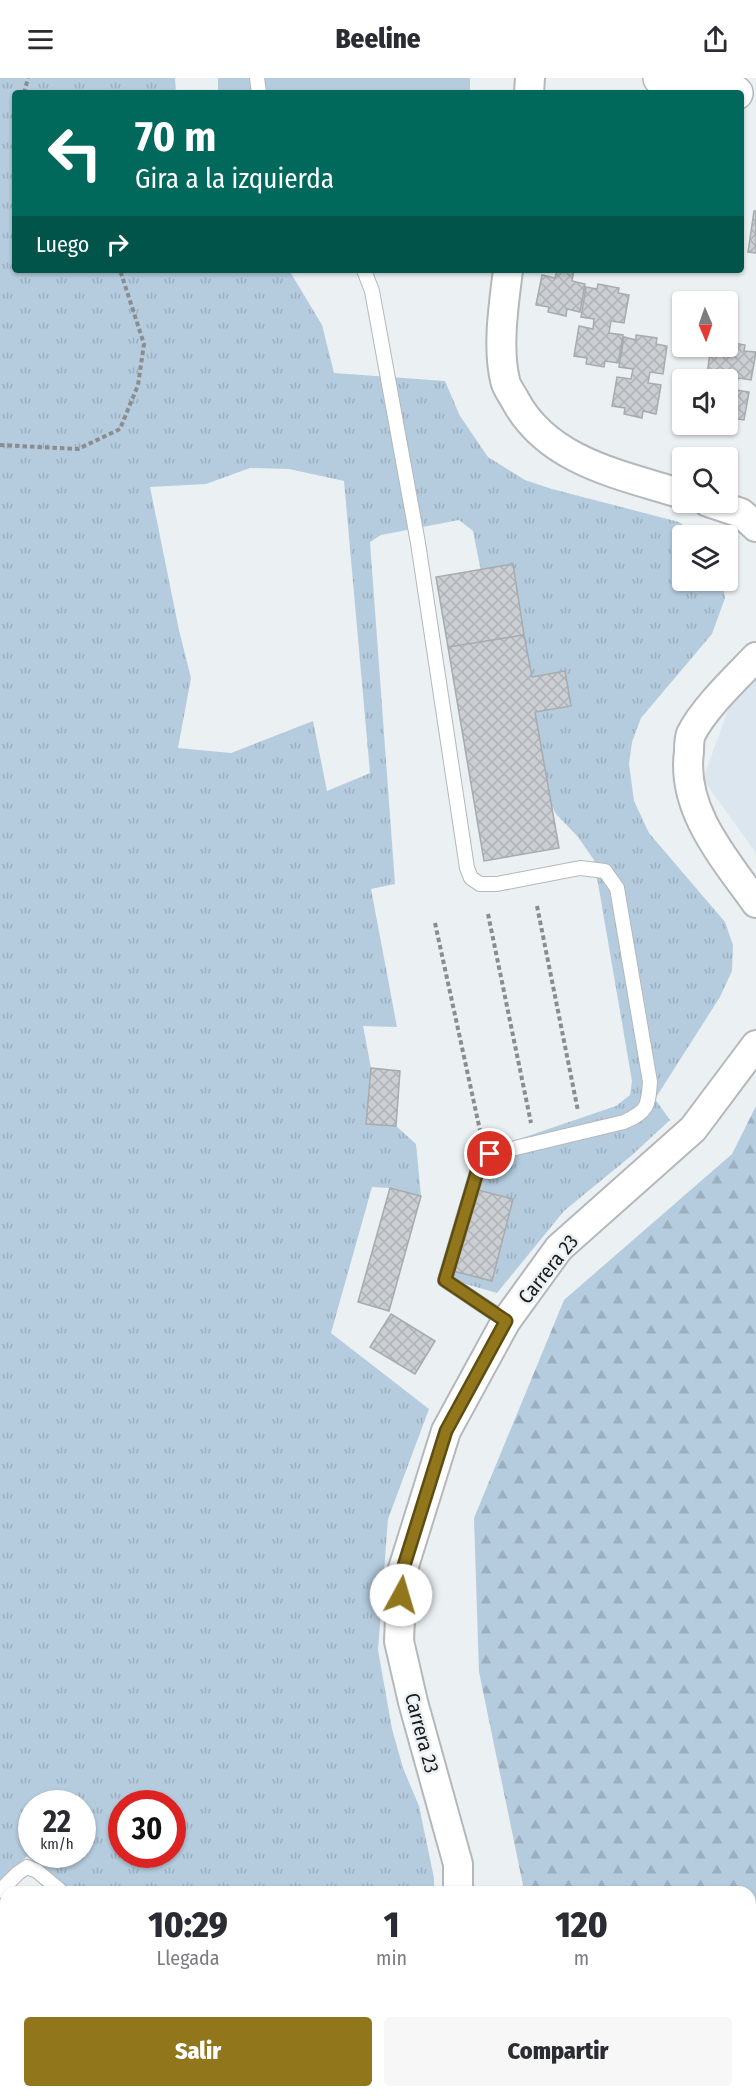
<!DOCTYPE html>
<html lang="es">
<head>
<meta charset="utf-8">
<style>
  :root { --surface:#fff; --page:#f7f7f7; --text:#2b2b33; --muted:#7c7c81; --accent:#91761c }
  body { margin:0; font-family:"Fira Sans Condensed",sans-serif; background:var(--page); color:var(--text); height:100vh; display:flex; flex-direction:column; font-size:22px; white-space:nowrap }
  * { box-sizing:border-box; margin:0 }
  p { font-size:20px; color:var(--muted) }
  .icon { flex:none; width:33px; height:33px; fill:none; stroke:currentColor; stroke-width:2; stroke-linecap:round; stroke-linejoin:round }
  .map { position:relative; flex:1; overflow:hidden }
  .sheet { position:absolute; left:0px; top:1808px; width:756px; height:212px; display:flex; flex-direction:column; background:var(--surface); border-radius:18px 18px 0 0; box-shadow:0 2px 4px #0004 }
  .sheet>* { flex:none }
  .hud { position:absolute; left:12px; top:12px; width:732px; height:183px; border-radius:6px; box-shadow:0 2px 4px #0004; background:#00695c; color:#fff; overflow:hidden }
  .needle { width:39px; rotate:178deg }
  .controls { position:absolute; left:672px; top:213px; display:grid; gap:12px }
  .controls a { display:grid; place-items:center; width:66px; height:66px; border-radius:6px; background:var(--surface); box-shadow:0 2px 4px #0004; font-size:30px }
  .speed { position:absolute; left:18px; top:1712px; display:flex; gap:12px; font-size:30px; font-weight:700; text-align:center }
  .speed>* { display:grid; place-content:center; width:78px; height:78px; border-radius:50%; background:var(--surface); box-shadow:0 2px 4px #0004; line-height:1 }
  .speed small { font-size:15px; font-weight:400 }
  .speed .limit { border:9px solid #d22; background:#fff; color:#111 }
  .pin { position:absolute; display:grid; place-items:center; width:51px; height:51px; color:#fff; margin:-26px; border:3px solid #fff; border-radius:50%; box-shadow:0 2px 6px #0007 }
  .me { position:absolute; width:66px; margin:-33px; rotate:6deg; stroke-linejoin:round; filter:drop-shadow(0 0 4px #0008) }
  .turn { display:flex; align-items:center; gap:21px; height:126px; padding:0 24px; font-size:27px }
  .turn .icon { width:78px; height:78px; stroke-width:2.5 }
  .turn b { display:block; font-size:42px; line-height:51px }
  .then { display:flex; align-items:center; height:57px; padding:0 24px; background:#0003; gap:12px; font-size:22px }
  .eta { display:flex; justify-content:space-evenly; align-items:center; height:102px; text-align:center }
  .eta b { font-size:36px; font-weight:800; line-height:42px }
  .button { display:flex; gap:12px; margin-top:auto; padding:12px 24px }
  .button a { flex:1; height:69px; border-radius:6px; background:var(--accent); color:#fff; font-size:24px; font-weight:800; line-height:69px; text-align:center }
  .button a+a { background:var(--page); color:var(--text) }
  header { display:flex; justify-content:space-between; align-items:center; height:78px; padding:0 24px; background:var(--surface); font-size:27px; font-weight:800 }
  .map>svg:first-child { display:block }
</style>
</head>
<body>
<header><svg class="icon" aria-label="menu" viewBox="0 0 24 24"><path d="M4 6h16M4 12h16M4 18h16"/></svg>Beeline<svg class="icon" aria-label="share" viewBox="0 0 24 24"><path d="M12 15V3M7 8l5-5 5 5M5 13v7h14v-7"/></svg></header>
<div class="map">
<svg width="756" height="2018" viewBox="0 0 756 2018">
  <defs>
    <pattern id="grass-tufts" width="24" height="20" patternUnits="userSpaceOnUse" patternTransform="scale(1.5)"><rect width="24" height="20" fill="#b5ccde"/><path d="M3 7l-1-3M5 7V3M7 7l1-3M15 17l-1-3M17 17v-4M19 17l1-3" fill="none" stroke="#9bafbe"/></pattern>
    <pattern id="forest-firs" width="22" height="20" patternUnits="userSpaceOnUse" patternTransform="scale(1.5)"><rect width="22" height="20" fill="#b5ccde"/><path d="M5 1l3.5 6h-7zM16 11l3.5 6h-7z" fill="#9bafbe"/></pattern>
    <pattern id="building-cross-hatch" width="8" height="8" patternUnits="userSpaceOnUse" patternTransform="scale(1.5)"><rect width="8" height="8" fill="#cbcfd3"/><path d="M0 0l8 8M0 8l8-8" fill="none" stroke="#aeb1b5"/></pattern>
  </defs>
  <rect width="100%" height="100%" fill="#ebf0f3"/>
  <path fill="#dbe6ef" d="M756,594V775L703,701L734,616Z"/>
  <path fill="url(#grass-tufts)" fill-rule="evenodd" d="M0,0H175L176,15H15V192H289L322,247L334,295L445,303L460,338L488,379L525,402L552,411L679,444L697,457L682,458V502L722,503L725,520L712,556L641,640L632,664L629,686L634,723L649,755L725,844L733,867L732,893L720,919L655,1021L670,1042L631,1078L564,1133L497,1215L452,1202L453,1193L492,1203L513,1122L474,1111L466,1079L616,1028L630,1017L632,1003L594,782L578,759L556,736L533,691L496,570L473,453L459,442L381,457L370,464L395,806L371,811L397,949L363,948L371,990L366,1046L396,1048L416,1066L421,1118L390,1110L372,1109L331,1255L429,1331L388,1441L378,1572L392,1651L403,1690L419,1728L434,1800V1813H73L27,1778L0,1806ZM250,390L289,391L344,403L370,695L327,713L313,643L231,675L178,670L191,600L179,552L150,409L206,406ZM32,1725H82V1776H32ZM122,1725H172V1776H122Z"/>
  <path fill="url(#forest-firs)" d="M756,1028V2018H185L189,2013H750V1814L522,1813L523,1807L479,1594L474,1440L564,1222L732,1076Z"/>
  <path fill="#b5ccde" d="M218,0H470V15H218Z"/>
  <path fill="url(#building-cross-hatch)" stroke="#a6abae" stroke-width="1.5" d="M754,133H756V175L748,174Z
    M557,192H574L572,203L585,206L580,234L567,231L566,238L548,234L549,229L536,227L542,197L555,200Z
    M598,206L619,210L618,215L629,217L624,245L611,243L609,255L623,257L618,285L605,283L604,289L586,286L587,280L574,278L579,248L593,251L594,241L581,239L586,209L597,211Z
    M636,257L657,260L656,266L667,268L663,296L650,294L648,305L661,307L656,336L643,333L642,340L624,336L625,330L612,328L617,299L631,301L633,291L619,289L624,259L636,262Z
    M728,264L745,267L744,273L756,274L751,302L738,300L736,312L749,314L744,342L731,340L730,346H728V302H720L721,298L707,296L711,268H728Z
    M513,486L524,557L448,569L436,499Z
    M524,557L532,599L565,593L571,628L535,634L559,770L484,783L448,569Z
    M371,990L400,993L396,1048L366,1046Z
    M390,1110L421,1118L389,1233L358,1224Z
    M474,1111L513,1121L492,1203L453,1193Z
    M391,1236L435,1263L415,1296L370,1269Z
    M0,1876L6,1877V1965L0,1963Z
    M0,1963L6,1965L5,2018H0Z"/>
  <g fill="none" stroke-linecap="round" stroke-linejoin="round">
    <defs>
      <path id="service" d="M257,0L259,15
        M364,192L372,213L418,465L467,790L471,800L480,806H497L580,790L605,793L617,810L650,1004C648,1029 648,1033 624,1044L490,1076L480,1084L445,1202L506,1243
        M0,1813L18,1795L27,1789L37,1793L62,1814
        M75,2018V2013"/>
      <path id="minor" d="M529,15L530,0
        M508,192C504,225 497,269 505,302C506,309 512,316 515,322C548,384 622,397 682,416
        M708,424L741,435L756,449
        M756,579C736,600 704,630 691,656C689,661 689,669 689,674C681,732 725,781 756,825
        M458,1814V1786L413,1624L399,1563L402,1494L446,1353L506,1243L559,1170L693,1051L756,967
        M126,2018L132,2013"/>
      <path id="tertiary" d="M660,0L736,15"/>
    </defs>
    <use href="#service" stroke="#b4b8bc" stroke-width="16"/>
    <use href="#minor" stroke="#b4b8bc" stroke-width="32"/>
    <use href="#tertiary" stroke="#b4b8bc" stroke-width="36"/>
    <path stroke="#8a8d90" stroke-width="4" stroke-dasharray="4.5 3" stroke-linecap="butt" d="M24,15L28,0
      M0,367L78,371L120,351L138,307L144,266L120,192
      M537,828L578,1033
      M488,836L531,1045
      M435,845L481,1057"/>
    <use href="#service" stroke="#fff" stroke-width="14"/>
    <use href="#minor" stroke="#fff" stroke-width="28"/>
    <use href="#tertiary" stroke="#fff" stroke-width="33"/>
  </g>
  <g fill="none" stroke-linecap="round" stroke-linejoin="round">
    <defs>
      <path id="route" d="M401,1517L402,1494L446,1353L506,1243L445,1202L480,1084L490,1076"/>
    </defs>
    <use href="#route" stroke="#5e4d12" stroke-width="15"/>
    <use href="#route" stroke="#91761c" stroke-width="10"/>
  </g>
  <g text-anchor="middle" stroke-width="5" stroke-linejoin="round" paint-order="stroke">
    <g font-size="20" fill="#191a1c" stroke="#ebf0f3">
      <text transform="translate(548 1191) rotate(-51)" y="7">Carrera 23</text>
      <text transform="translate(422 1655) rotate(75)" y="7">Carrera 23</text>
    </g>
  </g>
</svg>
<div class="controls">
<a><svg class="needle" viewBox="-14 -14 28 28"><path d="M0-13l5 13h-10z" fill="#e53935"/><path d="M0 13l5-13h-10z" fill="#7c7c81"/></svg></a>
<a><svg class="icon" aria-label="sound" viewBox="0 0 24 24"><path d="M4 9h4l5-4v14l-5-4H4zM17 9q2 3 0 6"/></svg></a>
<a><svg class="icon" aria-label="search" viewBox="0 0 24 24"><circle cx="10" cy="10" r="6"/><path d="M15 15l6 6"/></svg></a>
<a><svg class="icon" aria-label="layers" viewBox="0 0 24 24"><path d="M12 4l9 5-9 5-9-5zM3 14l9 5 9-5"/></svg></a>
</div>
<div class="speed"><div>22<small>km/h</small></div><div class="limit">30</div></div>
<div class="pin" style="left:490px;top:1076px;background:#d93025"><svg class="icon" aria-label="arrive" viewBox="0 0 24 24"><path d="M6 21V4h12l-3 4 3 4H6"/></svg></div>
<svg class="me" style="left:401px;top:1517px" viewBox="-20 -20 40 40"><circle r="19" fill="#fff"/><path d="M0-13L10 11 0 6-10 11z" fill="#91761c"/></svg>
<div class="hud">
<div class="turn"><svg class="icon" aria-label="left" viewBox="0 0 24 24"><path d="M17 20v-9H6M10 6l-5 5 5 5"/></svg><div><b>70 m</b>Gira a la izquierda</div></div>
<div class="then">Luego<svg class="icon" aria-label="right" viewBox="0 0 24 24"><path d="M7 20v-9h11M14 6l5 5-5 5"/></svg></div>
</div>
<section class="sheet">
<div class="eta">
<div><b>10:29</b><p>Llegada</p></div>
<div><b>1</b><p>min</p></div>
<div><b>120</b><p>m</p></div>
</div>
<div class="button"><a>Salir</a><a>Compartir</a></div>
</section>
</div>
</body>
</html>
